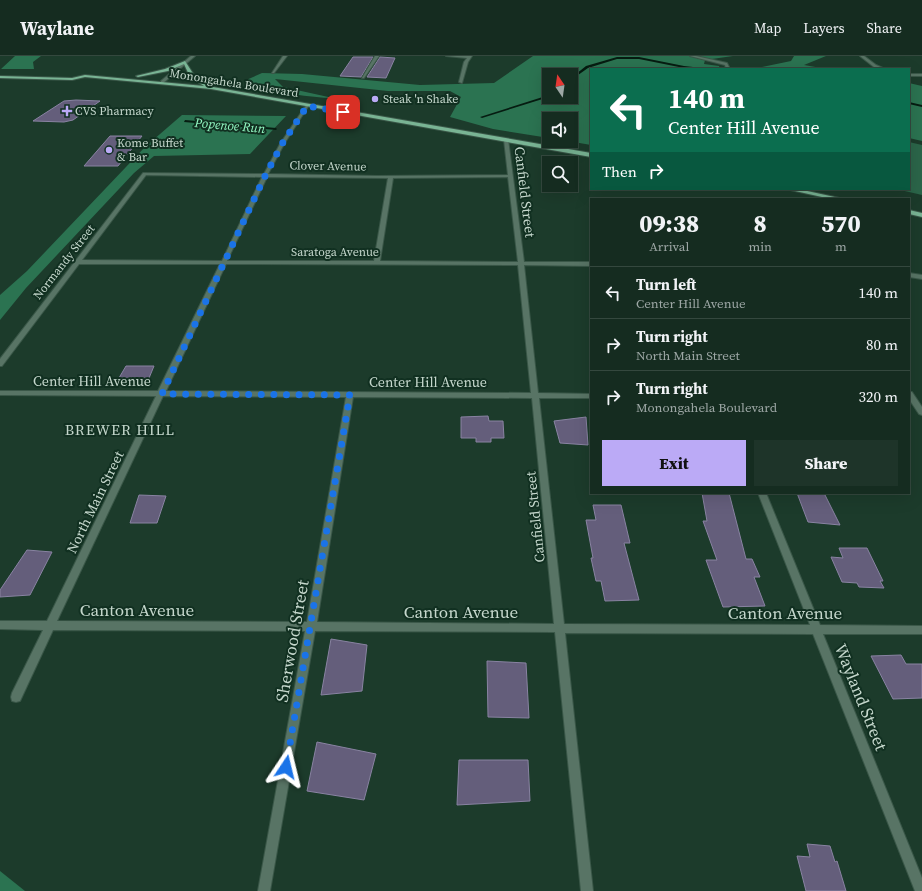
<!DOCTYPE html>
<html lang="en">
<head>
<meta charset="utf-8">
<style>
  :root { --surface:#152c20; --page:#1e3429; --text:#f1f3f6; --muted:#9da7a5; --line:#34483e; --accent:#bbaaf6 }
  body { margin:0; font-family:"Source Serif 4",serif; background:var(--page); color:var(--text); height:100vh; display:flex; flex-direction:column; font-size:15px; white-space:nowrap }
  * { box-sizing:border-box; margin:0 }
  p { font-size:13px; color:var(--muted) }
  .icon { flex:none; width:22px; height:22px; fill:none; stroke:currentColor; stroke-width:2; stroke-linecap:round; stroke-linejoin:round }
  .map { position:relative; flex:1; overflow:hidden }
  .side { position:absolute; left:590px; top:142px; width:320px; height:296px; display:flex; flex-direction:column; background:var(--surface); border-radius:0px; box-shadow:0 4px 16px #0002,0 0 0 1px var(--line) }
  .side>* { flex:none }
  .hud { position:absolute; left:590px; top:12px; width:320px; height:122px; border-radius:0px; box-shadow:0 4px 16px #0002,0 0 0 1px var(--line); background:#0b6e4f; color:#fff; overflow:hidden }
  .needle { width:26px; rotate:347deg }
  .fabs { position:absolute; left:542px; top:12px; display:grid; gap:8px }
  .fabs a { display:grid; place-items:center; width:36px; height:36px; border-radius:0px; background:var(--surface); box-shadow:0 4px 16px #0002,0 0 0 1px var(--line); font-size:20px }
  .pin { position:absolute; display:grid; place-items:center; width:34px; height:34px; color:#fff; margin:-17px; border-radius:8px; box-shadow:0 2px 6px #0006 }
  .me { position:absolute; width:44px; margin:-22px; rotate:10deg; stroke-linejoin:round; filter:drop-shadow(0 0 3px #0008) }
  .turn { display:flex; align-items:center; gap:14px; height:84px; padding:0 12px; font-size:18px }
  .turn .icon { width:52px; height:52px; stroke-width:2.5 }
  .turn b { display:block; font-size:28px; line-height:34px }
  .then { display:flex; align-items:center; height:38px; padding:0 12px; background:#0003; gap:8px; font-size:15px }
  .eta { display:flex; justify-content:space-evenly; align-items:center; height:68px; text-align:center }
  .eta b { font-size:24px; font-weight:800; line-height:28px }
  .primary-button { display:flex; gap:8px; margin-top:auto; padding:8px 12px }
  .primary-button a { flex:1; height:46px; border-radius:0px; background:var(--accent); color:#111; font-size:16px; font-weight:800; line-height:46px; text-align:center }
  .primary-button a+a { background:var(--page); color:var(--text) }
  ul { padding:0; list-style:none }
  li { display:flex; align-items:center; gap:12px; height:52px; padding:0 12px; border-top:1px solid var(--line) }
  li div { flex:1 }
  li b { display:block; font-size:15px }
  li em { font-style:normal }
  header { display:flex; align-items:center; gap:24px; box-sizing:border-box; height:56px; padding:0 20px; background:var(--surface); border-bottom:1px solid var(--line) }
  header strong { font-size:19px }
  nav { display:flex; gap:22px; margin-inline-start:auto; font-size:14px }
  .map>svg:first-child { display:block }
</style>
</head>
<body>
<header>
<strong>Waylane</strong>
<nav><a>Map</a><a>Layers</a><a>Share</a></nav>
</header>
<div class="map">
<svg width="922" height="835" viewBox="0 0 922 835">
  <rect width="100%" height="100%" fill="#1c3b2b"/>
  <path fill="#2b6549" d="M909,86L922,89V139L896,133H909Z"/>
  <path fill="#2b7351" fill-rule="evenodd" d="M15,0H41L33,6L34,13H1Z
    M533,0H733L705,4L704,8L719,10L720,13H591V89L568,85H571V63H549V82L493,73L450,61L461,41L450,35H388L275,23L283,31L333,42C306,41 269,36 244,25L262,17L302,18L420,29L494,27ZM549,19H571V41H549Z
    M794,0H826L804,9L827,13H761L762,11L791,5Z
    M909,27L922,30V85L909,82Z
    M182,59L286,60L250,98L154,100L134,117L26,232L0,264V239L27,215L145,91Z
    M0,815L25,835H0Z"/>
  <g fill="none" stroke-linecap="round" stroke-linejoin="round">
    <path fill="#061c11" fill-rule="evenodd" d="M617,1H639L684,10L711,13L684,12L639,3H617L588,12L571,24V22L586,10Z
      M549,39V41L482,62L480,61Z
      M909,46L922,49V51L909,48Z
      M185,64L276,72L277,73L276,74L184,66Z"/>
  </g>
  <path fill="#645e7b" stroke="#8983a2" d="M353,1H373L361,21L340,20Z
    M380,1L395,2L386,22L367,21Z
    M76,44L100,45L73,64L64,66L33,65L64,45Z
    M110,80H142L118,110H84Z
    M126,310H154L147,327H116Z
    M488,360L489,365H503L504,382H491V386H476V382H461V361Z
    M586,361L588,389L560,387L554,365Z
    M702,437H729L746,503H752L760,521H754L765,550L723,551L706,504H717L703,465H707Z
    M797,437H824L840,469L808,466Z
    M139,439L166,440L157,467H130Z
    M593,449H621L630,487H624L639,544L605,545L601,525H596L591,502H593L586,464H596Z
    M839,492H867L883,525H880L884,532L859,531L857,527L842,526L831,501L843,502Z
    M27,494L52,496L30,539L0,541V534Z
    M331,583L367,589L362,635L321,639Z
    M901,599L906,608H922V642L893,643L871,600Z
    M487,605L526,607L529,662L488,661Z
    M317,686L376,698L364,744L307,735Z
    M459,704H528L530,745L457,749Z
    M807,788L830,790L835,806L837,805L846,835H806L797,800L810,801Z"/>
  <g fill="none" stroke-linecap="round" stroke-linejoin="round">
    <defs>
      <path id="minor" d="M283,0H287L274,17H272Z
        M375,0H379L364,22H362Z
        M446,0H472L468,6L462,27L459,26L464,6L467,2Z
        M690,0H696L727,7L730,13H726L725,9Z
        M860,0H864L876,9L885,13L874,11Z
        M909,18H922V20H909Z
        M307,48L309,49L284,88L268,118L377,120L508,119L504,84L508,83L524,206H591V210L524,209L538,337L591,338V342H539L564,568L810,569L758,437H766L820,569L922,570V578H823L922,822V835H915L813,578L565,577L593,835H581L555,576L315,575L270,835H258L305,575L53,574L20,645L16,646L12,645L11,641L12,637L43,574L0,573V565H47L156,340L0,339V335H158L220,208H79L2,310H0V303L143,117L264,118L280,88ZM146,119L262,121L222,205L82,204ZM267,121L388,122L374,205H227ZM508,121L518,206L380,205L393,122ZM226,208L518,209L531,337L166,335ZM163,340L346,341L307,566L57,565ZM353,341L532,342L554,568L317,566Z
        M909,217L922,219V223L909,221Z
        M909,336H912L922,351V359L919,358L909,343Z"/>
      <path id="tertiary" d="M191,0H195L163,27H161V25Z"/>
      <path id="primary" d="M185,5L194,19L208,28L207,30L591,97V101L211,33L85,21L72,24L0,22V20L72,22L85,19L204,30L190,21L184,8L168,15L138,21L136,20L165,13Z
        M786,133H798L844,143H831Z
        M909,154L922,157V161L909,158Z"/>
    </defs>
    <use href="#minor" stroke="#3a5748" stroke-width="2"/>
    <use href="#tertiary" stroke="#3a5748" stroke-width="2"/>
    <use href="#primary" stroke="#3a5748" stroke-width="2"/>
    <use href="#minor" fill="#587465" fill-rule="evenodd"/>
    <use href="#tertiary" fill="#587465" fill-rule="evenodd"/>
    <use href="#primary" fill="#79b494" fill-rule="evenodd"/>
  </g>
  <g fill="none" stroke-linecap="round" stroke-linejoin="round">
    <path stroke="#1a73e8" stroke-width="7" stroke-dasharray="0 12.6" d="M286,711L350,339L162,338L265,120L282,88L307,50L343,56"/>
  </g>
  <g fill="#bbaaf6" stroke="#113021" stroke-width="1.5">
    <circle cx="375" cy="43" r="4"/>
    <path d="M65 49h4v4h4v4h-4v4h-4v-4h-4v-4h4z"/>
    <circle cx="109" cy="94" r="4"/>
  </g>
  <g text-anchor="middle" stroke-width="4" stroke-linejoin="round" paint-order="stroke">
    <g font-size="12" fill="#c5d7cc" stroke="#113021">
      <text transform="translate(234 27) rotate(9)" y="4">Monongahela Boulevard</text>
      <text transform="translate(328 110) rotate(1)" y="4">Clover Avenue</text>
      <text x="335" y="200">Saratoga Avenue</text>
      <text transform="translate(64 206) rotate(-52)" y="4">Normandy Street</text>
    </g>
    <g font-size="12" fill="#c5d7cc" stroke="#113021" text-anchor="start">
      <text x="383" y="47">Steak 'n Shake</text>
      <text x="75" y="59">CVS Pharmacy</text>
      <text x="117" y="91">Kome Buffet<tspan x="117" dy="14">&amp; Bar</tspan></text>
    </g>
    <g font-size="13" font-style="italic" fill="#92f7c2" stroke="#113021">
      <text transform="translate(230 69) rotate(5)" y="5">Popenoe Run</text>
    </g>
    <g font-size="14" fill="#c5d7cc" stroke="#113021">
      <text transform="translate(525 136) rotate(83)" y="5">Canfield Street</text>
      <text x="92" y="330">Center Hill Avenue</text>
      <text x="428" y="331">Center Hill Avenue</text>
      <text transform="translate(95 446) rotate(-64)" y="5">North Main Street</text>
      <text transform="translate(535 461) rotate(-96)" y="5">Canfield Street</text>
    </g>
    <g font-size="15" letter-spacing="1" fill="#c5d7cc" stroke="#113021">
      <text x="120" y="379">BREWER HILL</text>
    </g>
    <g font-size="17" fill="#c5d7cc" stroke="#113021">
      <text x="137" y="560">Canton Avenue</text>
      <text x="461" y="562">Canton Avenue</text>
      <text x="785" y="563">Canton Avenue</text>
      <text transform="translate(292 585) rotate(-80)" y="6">Sherwood Street</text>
      <text transform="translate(861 641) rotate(68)" y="6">Wayland Street</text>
    </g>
  </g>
</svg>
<div class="fabs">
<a><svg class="needle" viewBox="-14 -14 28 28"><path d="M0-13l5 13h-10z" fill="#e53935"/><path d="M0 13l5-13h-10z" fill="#9da7a5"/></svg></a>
<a><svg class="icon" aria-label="sound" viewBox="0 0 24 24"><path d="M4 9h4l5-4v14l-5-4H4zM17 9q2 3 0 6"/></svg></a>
<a><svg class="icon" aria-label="search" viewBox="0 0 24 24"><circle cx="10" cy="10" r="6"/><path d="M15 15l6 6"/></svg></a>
</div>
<div class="pin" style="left:343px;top:56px;background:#d93025"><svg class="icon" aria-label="arrive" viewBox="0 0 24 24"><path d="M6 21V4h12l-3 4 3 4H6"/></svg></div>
<svg class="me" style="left:286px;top:711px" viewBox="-20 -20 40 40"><path d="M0-17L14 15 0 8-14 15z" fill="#1a73e8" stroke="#fff" stroke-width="4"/></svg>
<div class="hud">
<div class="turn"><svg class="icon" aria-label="left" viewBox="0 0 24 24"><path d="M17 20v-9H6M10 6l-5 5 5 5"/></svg><div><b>140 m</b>Center Hill Avenue</div></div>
<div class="then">Then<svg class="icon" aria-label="right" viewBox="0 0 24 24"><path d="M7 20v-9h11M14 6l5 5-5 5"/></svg></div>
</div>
<section class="side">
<div class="eta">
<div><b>09:38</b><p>Arrival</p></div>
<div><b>8</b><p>min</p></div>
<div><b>570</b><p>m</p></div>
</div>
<ul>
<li><svg class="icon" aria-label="left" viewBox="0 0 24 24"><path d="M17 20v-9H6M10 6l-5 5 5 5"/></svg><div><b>Turn left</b><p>Center Hill Avenue</p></div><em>140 m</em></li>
<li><svg class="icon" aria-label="right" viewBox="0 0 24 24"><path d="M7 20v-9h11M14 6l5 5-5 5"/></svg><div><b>Turn right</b><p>North Main Street</p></div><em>80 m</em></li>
<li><svg class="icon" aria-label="right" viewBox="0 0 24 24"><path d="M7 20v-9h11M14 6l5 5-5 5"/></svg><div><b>Turn right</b><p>Monongahela Boulevard</p></div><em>320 m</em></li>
</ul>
<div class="primary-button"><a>Exit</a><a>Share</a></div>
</section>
</div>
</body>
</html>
